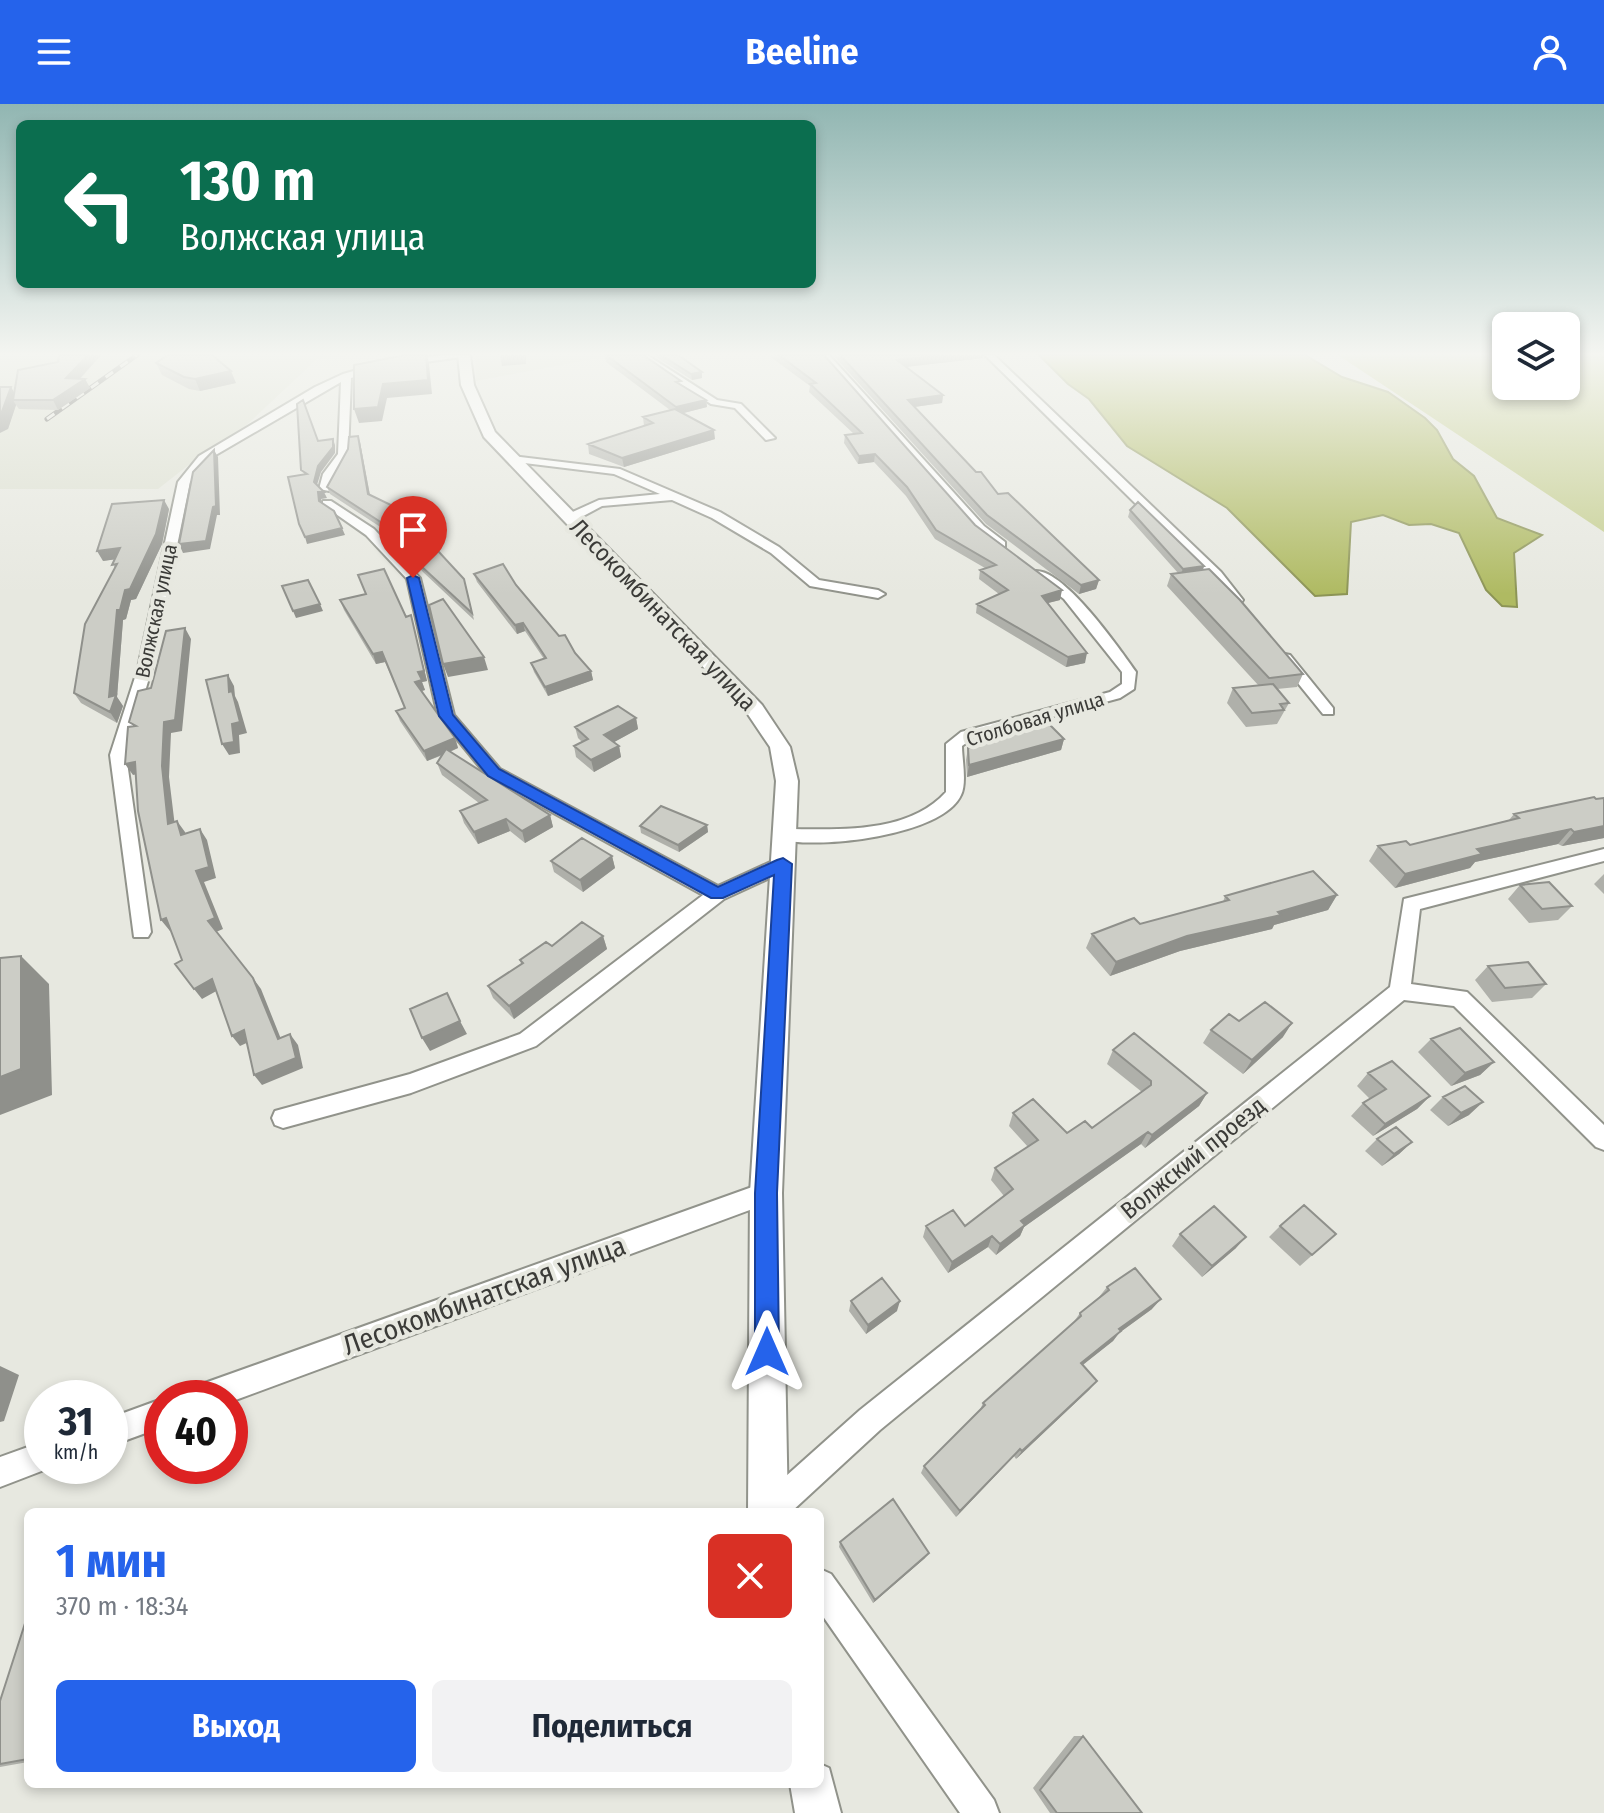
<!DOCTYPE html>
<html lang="ru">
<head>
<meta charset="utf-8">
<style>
  :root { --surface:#fff; --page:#f2f2f3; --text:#1f2937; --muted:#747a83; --accent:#2563eb }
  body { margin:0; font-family:"Fira Sans Condensed",sans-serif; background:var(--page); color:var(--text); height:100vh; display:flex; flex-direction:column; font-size:30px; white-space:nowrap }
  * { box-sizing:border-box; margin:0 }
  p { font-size:26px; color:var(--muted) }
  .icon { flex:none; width:44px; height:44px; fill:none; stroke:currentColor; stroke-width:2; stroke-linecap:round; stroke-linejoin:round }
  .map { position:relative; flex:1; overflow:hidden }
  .drawer { position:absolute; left:24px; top:1404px; width:800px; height:280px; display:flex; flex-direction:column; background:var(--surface); border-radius:12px; box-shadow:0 4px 12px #0003 }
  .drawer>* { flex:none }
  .guide { position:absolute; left:16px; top:16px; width:800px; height:168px; border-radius:12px; box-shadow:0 4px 12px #0003; background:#0b6e4f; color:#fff; overflow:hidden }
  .controls { position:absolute; left:1492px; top:208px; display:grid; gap:16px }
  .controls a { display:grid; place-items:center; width:88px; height:88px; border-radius:12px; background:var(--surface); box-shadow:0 4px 12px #0003; font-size:40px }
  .speed { position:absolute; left:24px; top:1276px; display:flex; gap:16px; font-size:40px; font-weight:700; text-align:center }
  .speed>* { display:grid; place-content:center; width:104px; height:104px; border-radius:50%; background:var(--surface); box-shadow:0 4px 12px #0003; line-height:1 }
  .speed small { font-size:20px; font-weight:400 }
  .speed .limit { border:12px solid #d22; background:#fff; color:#111 }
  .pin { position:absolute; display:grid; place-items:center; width:68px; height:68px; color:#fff; margin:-82px -34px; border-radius:50% 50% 50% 0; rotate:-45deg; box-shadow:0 0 8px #0007 }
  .pin .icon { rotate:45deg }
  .me { position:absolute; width:88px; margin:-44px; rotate:0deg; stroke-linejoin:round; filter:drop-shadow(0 0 6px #0008) }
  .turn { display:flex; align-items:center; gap:28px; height:168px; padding:0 32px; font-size:36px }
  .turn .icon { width:104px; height:104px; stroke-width:2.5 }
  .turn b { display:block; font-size:56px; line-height:68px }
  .round { display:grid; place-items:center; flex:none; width:84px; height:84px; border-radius:12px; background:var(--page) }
  .overview { display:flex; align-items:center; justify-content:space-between; height:136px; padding:0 32px }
  h1 { font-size:48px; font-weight:700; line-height:60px; color:var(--accent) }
  .button { display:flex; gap:16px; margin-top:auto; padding:16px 32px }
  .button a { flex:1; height:92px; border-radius:12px; background:var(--accent); color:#fff; font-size:32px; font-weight:700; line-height:92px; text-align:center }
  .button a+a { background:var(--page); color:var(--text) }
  header { display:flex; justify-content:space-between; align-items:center; height:104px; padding:0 32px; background:var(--accent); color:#fff; font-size:36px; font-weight:700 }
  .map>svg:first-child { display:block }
</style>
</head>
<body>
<header><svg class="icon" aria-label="menu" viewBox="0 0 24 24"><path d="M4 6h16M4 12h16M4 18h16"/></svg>Beeline<svg class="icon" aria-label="person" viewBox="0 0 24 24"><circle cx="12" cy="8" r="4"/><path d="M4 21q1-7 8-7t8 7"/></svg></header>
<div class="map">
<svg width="1604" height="1709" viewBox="0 0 1604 1709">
  <rect width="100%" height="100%" fill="#e7e8e0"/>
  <path fill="#dcdfd0" d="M0,251H355L317,255L238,329L200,352L158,385H0Z
    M475,251H614L476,277Z"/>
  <path fill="#c4cd8d" d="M1338,251H1506V282H1566V251H1604V428Z"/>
  <path fill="#afba62" stroke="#8c9455" stroke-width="2" d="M1039,251H1305L1342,273L1388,288L1425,314L1437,326L1453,355L1474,372L1497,414L1542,431L1514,449L1517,503L1502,502L1486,486L1459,429L1431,420L1409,421L1383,411L1351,418L1347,490L1315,492L1227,404L1127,342L1089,295L1068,280Z"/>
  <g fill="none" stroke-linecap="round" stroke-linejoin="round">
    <defs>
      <path id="minor" d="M446,251L468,252L390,263L351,274L348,350L335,370L329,387L319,385L323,370L338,350L341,278L207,356L190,378L152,564L126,651L151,828L148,833H134L110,651L138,564L178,378L199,352L315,283L343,270L389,257Z
        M637,251H647L717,296L741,300L775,334L766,336L735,304L711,300Z
        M820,251H829L984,422L1005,438V444H997L976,428Z
        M985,251H994L1221,468L1243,496L1241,499H1231L1211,474Z
        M512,352L620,365L720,408L779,443L819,476L878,486L885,490L878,494L810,482L771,449L712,414L672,396L602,402L574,417H566V411L599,396L660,390L614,370L508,357V353Z
        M323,397H331L374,425L420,474L454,611L500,665L718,782L777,755H789L792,760L789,765L724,795L536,942L411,989L283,1024L275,1021L272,1014L275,1007L410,970L520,930L703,791L488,673L438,612L407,475L366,431L323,401Z
        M1035,467C1063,464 1120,545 1136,568L1134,585L1120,594L973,634L962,642C962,655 967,679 961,691C943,732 816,746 778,735L775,731L784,725C837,725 907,731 946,688V640L961,628L1110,588L1122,580V568L1064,495L1035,473Z
        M1285,550L1290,551L1333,604V610H1323L1280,557L1278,554Z
        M1604,745V757L1420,805L1411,880L1467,888L1604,1021V1046L1596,1043L1454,902L1404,896L880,1326L791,1408H754L758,1397L860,1306L1390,883L1404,795Z
        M766,1078L775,1081L778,1089L775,1097L766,1100L230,1298V1294H188L192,1284L202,1280Z
        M162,1295V1323L110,1342V1314Z
        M42,1338V1362L52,1363L0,1383V1353Z
        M820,1465L831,1470L994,1696L999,1709H960L820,1508Z"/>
      <path id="tertiary" d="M458,251H470L474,281L495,328L762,601L790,643L798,677L782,1089L788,1408H748L750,1089L776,677L770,643L747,609L484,333L461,281Z
        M820,1660L829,1664L841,1709H795L790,1680H820Z"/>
    </defs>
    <use href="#minor" stroke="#91938b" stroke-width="4"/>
    <use href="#tertiary" stroke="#91938b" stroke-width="4"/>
    <use href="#minor" fill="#fff" fill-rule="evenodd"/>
    <use href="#tertiary" fill="#fff" fill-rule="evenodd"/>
    <defs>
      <path id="rail" d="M47,315L137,251"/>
    </defs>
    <use href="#rail" stroke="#575753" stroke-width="5"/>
    <use href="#rail" stroke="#e7e8e0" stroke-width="3" stroke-dasharray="9" stroke-linecap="butt"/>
  </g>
  <path fill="#afb0aa" d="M59,251H101L80,275H85L90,284L58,306L19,305L16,301L8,325L11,283L14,289L58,258Z
    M605,251H643L681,281L706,296L707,303L683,309L715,335L624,363L589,350L588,340L644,322L643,313L670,306L606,258Z
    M653,251H678L702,268V274L692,276Z
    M768,251H824L975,421L1060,496L1048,499L1085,559L1066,563L976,509L977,500L999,490L979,475L980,466L985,464L935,435L906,392L874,358L858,360L844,339L845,331L854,330L809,288L810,282Z
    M833,251H983V254L906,263L943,291L942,299L914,303L998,390L1099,476L1096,485L1079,490L986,420Z
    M156,259L236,279L200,287L189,285L162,271Z
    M360,338L370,391L424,417L426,423L418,426L466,482L474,516L423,468L388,428L330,390L327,383Z
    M169,405L162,440L136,495L131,496L126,515L123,516L117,593L123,602L117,619L81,599L74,589L114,465L115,455L103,457Z
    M1130,406L1204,462L1203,465L1303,570L1297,583L1277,585L1289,599L1277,620L1246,623L1227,599L1233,584L1259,582L1167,482L1171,470L1178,469L1128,413Z
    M474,470L516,481L559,532L591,567L593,576L548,592L534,568L531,559L544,555L525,527L517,530L477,478Z
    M340,496L406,513L411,511L427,577L422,578L425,586L421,587L455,634L458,644L450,648L550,711L553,723L525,739L510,727L478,740L464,719L460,707L479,699L442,671L437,659L443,651L427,657L400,617L396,607L405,604L385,558L376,560L344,506Z
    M636,614L638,625L614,638L619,642L621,653L594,668L576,653L574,642L582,638L578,634L575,623Z
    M1064,635L1061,646L967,673L966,656L968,644Z
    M1604,694V734L1562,742L1558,740L1475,758L1470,764L1395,784L1369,757L1378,742L1410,741L1509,716L1514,710Z
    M707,721L708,728L679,748L641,729L640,722Z
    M612,752L615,764L583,788L554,768L551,757Z
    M1604,770V790L1594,780Z
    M1520,781L1572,802L1558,816L1529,819L1508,795Z
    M1337,791L1328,806L1274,821L1272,825L1180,847L1110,872L1086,844L1092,830L1140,820L1223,798L1225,792Z
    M603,832L607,845L514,915L493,894L488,882L521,860L520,856L552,842Z
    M1488,862L1546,880L1532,894L1492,898L1475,876Z
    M1239,917L1283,933L1243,970L1203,939L1211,926Z
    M1431,935L1494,958L1480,971L1451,982L1418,948Z
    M1113,946L1207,989L1199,1002L1145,1044L1141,1040L1024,1123L1020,1132L996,1151L988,1143L948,1169L923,1133L926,1122H965L1004,1092L991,1076L995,1064L1028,1043L1009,1022L1013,1009L1067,1029L1092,1024L1142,988L1107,960Z
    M1368,969L1430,992L1417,1005L1373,1032L1351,1012L1363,999L1370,995L1357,982Z
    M1443,993L1469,1011L1448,1022L1430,1006Z
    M1377,1035L1412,1038L1399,1050L1382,1062L1365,1047Z
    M1280,1122L1336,1130L1300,1162L1269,1133Z
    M1180,1130L1236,1144L1202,1173L1172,1142Z
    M1107,1183L1152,1205L1119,1229L1113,1237L1082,1261L1097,1277L1089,1286L1016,1355L1014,1352L956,1413L921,1369L924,1362L979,1308L983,1299L1073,1219L1080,1209L1099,1193Z
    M851,1197L897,1207L866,1230L849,1207Z
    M840,1438L925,1454L873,1499L839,1443Z
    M28,1510V1658L0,1663V1597Z
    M1074,1632H1083L1142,1709H1050L1033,1684Z"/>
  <path fill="#8f908b" d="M88,251H101L72,283L85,275L90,284L58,306L53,296L66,274Z
    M427,251L429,260L432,290L387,294L382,317L359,319L354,305L383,280Z
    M500,251H526V260L502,262Z
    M940,251H983V254L896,264L897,256Z
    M231,267L236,279L200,287L195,275Z
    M702,268V274L692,276L691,270Z
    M11,283L18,295L13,296L16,301L8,325L0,329V313Z
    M943,291L942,299L907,304L908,296Z
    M706,296L707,303L676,311V303Z
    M714,326L715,335L624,363L622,354Z
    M358,332L360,338L371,397L368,390Z
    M333,335L335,341V349L321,368L316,384L314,378L318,362Z
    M214,346L218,353L220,411H217L210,445L183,449L179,440Z
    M875,350L874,358L858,360L859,352Z
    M318,388H324L327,394L321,395V403L319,397Z
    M164,396L169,405L162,440L136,495L131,496L126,515L123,516L117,593L123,602L117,619L110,608L109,593L117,506Z
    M424,417L426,423L415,427L413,420Z
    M342,424L345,431L307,440L305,433Z
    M120,444L125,454L103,457L97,447Z
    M1204,462L1202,469L1180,471L1183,465Z
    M1099,476L1096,485L1079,490L1081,481Z
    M1062,486L1060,496L1040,501L1042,492Z
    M320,500L323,507L296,514L293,507Z
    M411,511L427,577L422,578L425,586L418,588L415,578L418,568Z
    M523,519L525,527L517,530L515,521Z
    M185,524L191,535L182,627L171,629L169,673L176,731L168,720L162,662L164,618Z
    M382,548L385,558L376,560L373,550Z
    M1087,549L1085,559L1066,563L1068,553Z
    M484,553L488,566L448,573L443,560Z
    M591,567L593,576L548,592L545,583Z
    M228,571L234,582L235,592L238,598L247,629L239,631L240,649L229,651L222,640L229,588Z
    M636,614L638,625L607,642L604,631Z
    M455,634L458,644L427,657L424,647Z
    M1064,635L1061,646L967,673L969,661Z
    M619,642L621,653L594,668L591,656Z
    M135,658L142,669L133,671L125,660Z
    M550,711L553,723L525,739L522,727Z
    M506,715L510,727L478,740L474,728Z
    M177,717L185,728L189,742L181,731Z
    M707,721L708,728L679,748L678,741Z
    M1604,722V734L1562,742L1574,728Z
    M200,725L207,736L216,774L204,778L223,825L216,828L208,817L196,767Z
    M1571,725L1558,740L1475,758L1470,764L1395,784L1405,770L1477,745Z
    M612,752L615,764L583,788L580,776Z
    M1337,791L1328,806L1274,821L1272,825L1180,847L1110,872L1116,858L1187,832Z
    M166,814L175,825L170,827L161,816Z
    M603,832L607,845L514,915L509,902Z
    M21,852L49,880L52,991L0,1011V973Z
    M253,874L261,885L285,945L278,935Z
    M212,875L220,885L202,895L194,885Z
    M460,917L467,930L430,947L422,934Z
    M1292,919L1283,933L1243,970L1252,956Z
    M244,926L253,936L240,942L232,932Z
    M290,930L298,941L303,964L262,981L254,971Z
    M1494,958L1480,971L1451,982L1465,969Z
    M1207,989L1199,1002L1145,1044L1152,1031Z
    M1430,992L1417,1005L1373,1032L1385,1020Z
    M1483,998L1469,1011L1448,1022L1461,1009Z
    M1148,1028L1141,1040L1024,1123L1020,1132L996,1151L1000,1140L1021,1117Z
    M1412,1038L1399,1050L1382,1062L1394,1050Z
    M992,1132L988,1143L948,1169L952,1158Z
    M1246,1133L1236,1144L1202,1173L1212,1162Z
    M1161,1195L1152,1205L1119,1229L1113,1237L1074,1268L1081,1259L1119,1225Z
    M900,1197L897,1207L866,1230L868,1221Z
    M0,1262L19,1271L4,1317L0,1318Z
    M1097,1277L1089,1286L1016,1355L1022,1347Z
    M1020,1345L1014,1352L956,1413L960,1407Z
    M929,1449L925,1454L873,1499L875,1496Z"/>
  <path fill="#cccdc6" stroke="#8f908b" stroke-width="2" d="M59,251H88L66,274L85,275L53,296H13L18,266L58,258Z
    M168,251H212L231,267L195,275L184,273L156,259Z
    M405,251H426L428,276L383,280L378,303L354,305V261Z
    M606,251H643L681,277L676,278L706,296L676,303Z
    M661,251H678L702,268L691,270Z
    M779,251H824L975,421L1062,486L1042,492L1087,549L1068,553L977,500L1008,486L980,466L996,461L936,426L907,383L875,350L859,352L845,331L862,329L810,280L816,279Z
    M840,251H940L897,256L943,291L908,296L976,368H981L998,390L1008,389L1099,476L1081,481L987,411Z
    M0,283H11L0,313Z
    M303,296L318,337L333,335V343L318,362L314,378L324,388H318L319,397L334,407L342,424L305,433L299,420L288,373L307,370L301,366L297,300Z
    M675,305L714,326L622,354L588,340L653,319L643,313Z
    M358,332L368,390L424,417L413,420L464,475L472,509L421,462L385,421L327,383L348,345L349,333Z
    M214,346L216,402L213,403L206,437L179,440L193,368Z
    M164,396L156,430L130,485L125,486L120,506H117L109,593L116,591L110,608L74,589L85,520L117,460L112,461L120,444L97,447L112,400Z
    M1138,398L1204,462L1183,465L1130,406Z
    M503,460L516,481L559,532L565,531L575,549L591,567L545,583L531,559L546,554L523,519L515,521L474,470Z
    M384,465L406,513L411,511L424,567L418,568L422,576L415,578L455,634L424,647L396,607L405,604L382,548L373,550L340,496L366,490L358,471Z
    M1209,465L1240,496L1303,570L1269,574L1171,470Z
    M308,476L320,500L293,507L282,482Z
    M443,495L484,553L443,560L429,501Z
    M185,524L175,616L164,618L162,662L168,720L177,717L181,731L200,725L209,763L196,767L215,814L208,817L253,874L278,935L290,930L296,954L254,971L244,926L232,932L212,875L194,885L175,860L182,856L166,814L161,816L138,707L135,658L125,660L128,623L136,622L129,618L138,587L151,584L166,527Z
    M228,571L229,588L232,587L240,618L232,620L234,638L222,640L206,576Z
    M1273,580L1289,599L1280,600L1284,606L1252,609L1233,584Z
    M618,602L636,614L604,631L619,642L591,656L574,642L588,635L575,623Z
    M1045,616L1064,635L969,661L968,644L1033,619Z
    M446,645L550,711L522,727L506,715L474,728L460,707L487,696L437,659Z
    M1594,693L1596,695L1604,694V722L1574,728L1571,725L1477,745L1482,750L1405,770L1378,742L1406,737L1410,741L1519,714L1514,710Z
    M661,702L707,721L678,741L640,722Z
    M582,734L612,752L580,776L551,757Z
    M1313,767L1337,791L1278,808L1281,811L1187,832L1116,858L1092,830L1134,814L1140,820L1229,796L1225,792Z
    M1549,778L1572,802L1542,805L1520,781Z
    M582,818L603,832L509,902L488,882L523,859L520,856L546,838L552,842Z
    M21,852V965L0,973V854Z
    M1528,858L1546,880L1505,884L1488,862Z
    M447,889L460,917L422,934L410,905Z
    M1265,898L1292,919L1252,956L1211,926L1229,910L1239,917Z
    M1460,924L1494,958L1465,969L1431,935Z
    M1134,929L1207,989L1152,1031L1148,1028L1021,1117L1025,1121L1000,1140L992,1132L952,1158L926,1122L953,1106L965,1122L1013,1085L995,1064L1038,1036L1013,1009L1033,995L1067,1029L1085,1017L1092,1024L1151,981V977L1113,946Z
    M1392,957L1430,992L1385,1020L1363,999L1386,985L1368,969Z
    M1465,982L1483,998L1461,1009L1443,993Z
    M1396,1023L1412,1038L1394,1050L1377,1035Z
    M1304,1101L1336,1130L1312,1151L1280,1122Z
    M1214,1102L1246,1133L1212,1162L1180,1130Z
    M1135,1164L1161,1195L1119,1225L1121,1227L1081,1259L1097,1277L1022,1347L1020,1345L960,1407L924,1362L985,1301L983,1299L1081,1212L1080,1209L1109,1186L1107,1183Z
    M882,1174L900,1197L868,1221L851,1197Z
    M893,1395L929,1449L875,1496L840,1438Z
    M28,1510V1655L0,1660V1597Z
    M1083,1632L1142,1709H1057L1040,1686Z"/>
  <linearGradient id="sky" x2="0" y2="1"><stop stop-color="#91b6b2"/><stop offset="0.51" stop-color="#f4f5f1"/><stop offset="1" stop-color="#f4f5f1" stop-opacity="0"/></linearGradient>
  <rect width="1604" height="490" fill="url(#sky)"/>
  <path fill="#2563eb" stroke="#184099" stroke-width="2" d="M413,471L419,474L453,611L499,665L718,783L777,756L783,754L792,760L777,1089L779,1248L776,1256L767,1260L758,1256L755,1248V1089L774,771L723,794H711L488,672L439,612L407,474Z"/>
  <g text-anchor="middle" stroke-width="8" stroke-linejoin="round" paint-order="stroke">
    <g font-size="20" fill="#3b3b38" stroke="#e7e8e0">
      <text transform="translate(156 507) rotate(-78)" y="7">Волжская улица</text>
      <text transform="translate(1035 615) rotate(-17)" y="7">Столбовая улица</text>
    </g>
    <g font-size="24" fill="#3b3b38" stroke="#e7e8e0">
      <text transform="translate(663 511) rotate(46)" y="8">Лесокомбинатская улица</text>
      <text transform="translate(1193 1054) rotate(-39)" y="8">Волжский проезд</text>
    </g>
    <g font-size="28" fill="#3b3b38" stroke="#e7e8e0">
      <text transform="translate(484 1191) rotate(-20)" y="10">Лесокомбинатская улица</text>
    </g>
  </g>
</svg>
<div class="controls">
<a><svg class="icon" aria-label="layers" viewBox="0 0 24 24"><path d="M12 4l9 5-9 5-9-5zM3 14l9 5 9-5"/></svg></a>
</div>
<div class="speed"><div>31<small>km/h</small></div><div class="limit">40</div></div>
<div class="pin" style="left:413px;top:474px;background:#d93025"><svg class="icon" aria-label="arrive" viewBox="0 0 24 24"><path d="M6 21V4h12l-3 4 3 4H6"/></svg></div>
<svg class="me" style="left:767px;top:1248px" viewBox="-20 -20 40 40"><path d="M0-17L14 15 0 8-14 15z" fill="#2563eb" stroke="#fff" stroke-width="4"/></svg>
<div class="guide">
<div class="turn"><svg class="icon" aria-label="left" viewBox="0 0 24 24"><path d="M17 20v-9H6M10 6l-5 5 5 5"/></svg><div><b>130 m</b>Волжская улица</div></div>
</div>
<section class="drawer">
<div class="overview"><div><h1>1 мин</h1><p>370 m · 18:34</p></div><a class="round" style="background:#d93025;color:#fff"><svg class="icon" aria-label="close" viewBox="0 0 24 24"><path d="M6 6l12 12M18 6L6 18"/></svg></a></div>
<div class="button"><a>Выход</a><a>Поделиться</a></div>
</section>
</div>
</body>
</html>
